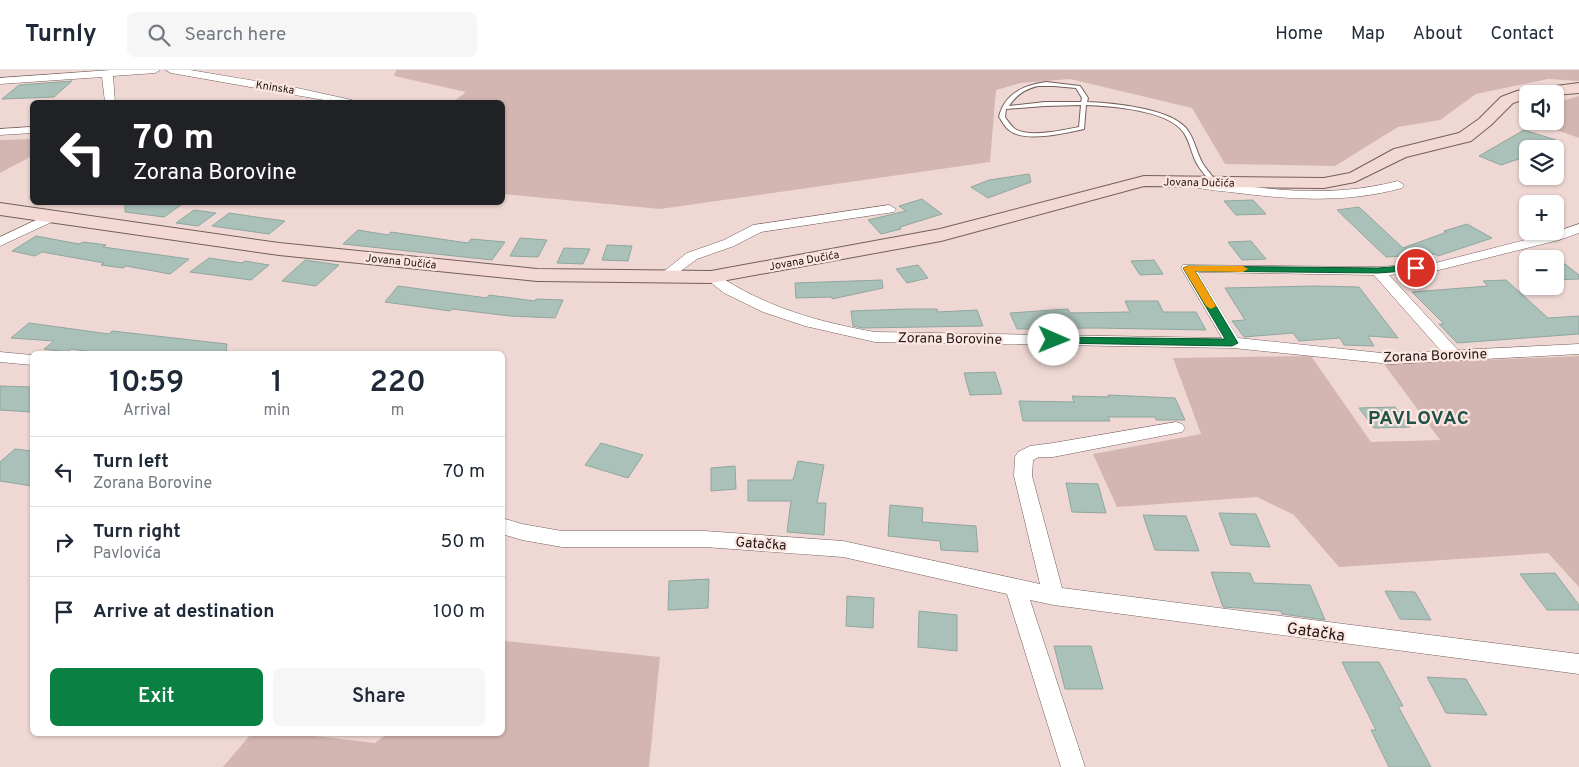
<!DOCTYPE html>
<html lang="en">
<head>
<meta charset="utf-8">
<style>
  :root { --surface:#fff; --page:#f6f6f7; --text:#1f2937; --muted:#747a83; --line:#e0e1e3; --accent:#0b8043 }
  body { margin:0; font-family:Overpass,sans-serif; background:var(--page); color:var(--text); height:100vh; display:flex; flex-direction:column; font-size:19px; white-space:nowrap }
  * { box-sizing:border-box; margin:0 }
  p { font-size:16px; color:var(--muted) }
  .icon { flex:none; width:28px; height:28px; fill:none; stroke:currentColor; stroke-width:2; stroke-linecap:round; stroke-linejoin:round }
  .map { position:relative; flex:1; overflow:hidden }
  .panel { position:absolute; left:30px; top:281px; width:475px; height:385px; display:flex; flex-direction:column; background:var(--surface); border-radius:8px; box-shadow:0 1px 4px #0004 }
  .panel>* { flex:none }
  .top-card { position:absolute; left:30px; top:30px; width:475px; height:105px; border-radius:8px; box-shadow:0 1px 4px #0004; background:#202124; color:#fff; overflow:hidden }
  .buttons { position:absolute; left:1519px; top:15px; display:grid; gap:10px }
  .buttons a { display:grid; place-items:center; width:45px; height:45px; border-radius:8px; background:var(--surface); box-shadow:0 1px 4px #0004; font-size:25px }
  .pin { position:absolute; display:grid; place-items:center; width:42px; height:42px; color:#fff; margin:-21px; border:2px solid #fff; border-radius:50%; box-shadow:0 1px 5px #0007 }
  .me { position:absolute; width:55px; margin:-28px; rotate:91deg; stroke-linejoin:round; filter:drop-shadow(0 0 4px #0008) }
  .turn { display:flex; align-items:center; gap:18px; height:105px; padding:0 20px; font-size:22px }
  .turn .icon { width:65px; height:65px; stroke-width:2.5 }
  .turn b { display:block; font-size:35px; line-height:42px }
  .eta { display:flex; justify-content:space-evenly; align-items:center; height:85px; text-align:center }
  .eta b { font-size:30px; font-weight:600; line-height:35px }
  .cta { display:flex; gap:10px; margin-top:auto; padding:10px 20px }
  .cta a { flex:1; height:58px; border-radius:8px; background:var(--accent); color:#fff; font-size:20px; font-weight:600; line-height:58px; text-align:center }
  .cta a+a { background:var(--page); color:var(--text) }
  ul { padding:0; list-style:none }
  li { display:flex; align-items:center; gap:15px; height:70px; padding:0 20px; border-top:1px solid var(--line) }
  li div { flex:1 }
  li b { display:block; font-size:19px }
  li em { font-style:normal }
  header { display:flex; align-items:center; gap:30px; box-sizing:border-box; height:70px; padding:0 25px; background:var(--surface); border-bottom:1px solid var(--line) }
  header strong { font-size:24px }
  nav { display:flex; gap:28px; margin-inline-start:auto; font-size:18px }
  .search { width:350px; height:45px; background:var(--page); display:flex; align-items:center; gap:12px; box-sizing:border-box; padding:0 18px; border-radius:8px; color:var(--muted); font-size:19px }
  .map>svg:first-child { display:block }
</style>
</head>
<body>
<header>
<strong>Turnly</strong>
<div class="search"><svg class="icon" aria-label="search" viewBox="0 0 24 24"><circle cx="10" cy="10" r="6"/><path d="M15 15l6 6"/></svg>Search here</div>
<nav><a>Home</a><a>Map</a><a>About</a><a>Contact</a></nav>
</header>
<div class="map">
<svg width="1579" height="697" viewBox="0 0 1579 697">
  <rect width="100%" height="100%" fill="#efd8d4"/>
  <path fill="#d3b6b1" d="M396,0H1579V11L1548,9L1476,24L1440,50L1398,57L1335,96L1225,94L1192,38L1070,9L1021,13L996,20L990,92L660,139L503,124L502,32H453L466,22L394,6Z
    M1579,26V68L1532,51H1555V33Z
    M32,69V86L0,103V70Z
    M1311,286L1371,372L1440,370L1384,294L1579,286V517L1548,483L1339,497L1294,445L1257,427L1117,437L1093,384L1201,364L1173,288Z
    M505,571L660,587L649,697H223L251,664H298L375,673L387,664H502V573Z"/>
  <path fill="#aac1ba" stroke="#90a69f" d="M72,11L54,27L2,29L19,15Z
    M1524,60L1556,70L1545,79H1528V86L1501,95L1479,86Z
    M1029,104L1031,112L988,128L971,117L989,110Z
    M922,129L942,144L900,157L901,159L881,164L868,150L906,141L899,136Z
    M1253,130L1266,144L1236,145L1224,131Z
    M125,132H185L164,147L125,142Z
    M1359,137L1403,178L1447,162L1444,161L1467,154L1492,168L1438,186L1435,184L1386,187L1337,140Z
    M194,140L216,143L198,156L176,153Z
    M229,143L263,148L285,151L269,164L212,156Z
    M358,160L388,165L391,162L468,173L471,169L505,172L492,190L343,174Z
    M36,166L79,174L84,172L106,175L103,177L189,189L170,204L126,196L123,198L101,195L104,193L42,182L35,186L12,181Z
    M520,168L547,170L538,187L510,186Z
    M1251,171L1266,189L1242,190L1228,172Z
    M607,175L632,176L628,191L602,190Z
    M564,178L590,179L583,194L557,193Z
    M209,188L242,193L245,191L269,195L251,210L190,202Z
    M305,190L339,195L316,216L282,211Z
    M1154,190L1163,204L1140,205L1131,191Z
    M1565,194L1579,205V209L1555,210V195Z
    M918,195L928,208L907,213L896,199Z
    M882,210L883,218L832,229V227L796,228L795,213Z
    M1506,210L1548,248L1579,246V264L1457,273L1439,254H1444L1412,222L1488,216L1483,211Z
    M398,216L487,228L489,225L535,231L536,229L563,230L555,248L510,246L452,239L450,241L385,232Z
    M1315,216L1359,217L1398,268L1368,266L1374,276L1344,275L1340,268L1299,271L1293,263L1244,267L1232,251L1245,250L1225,218Z
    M1125,231H1158L1163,242H1196L1206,260L1095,258L1017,259L1010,243L1068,239L1070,243L1130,242Z
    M907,239H937L938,242L977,240L983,256L862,258L853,256L851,241Z
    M29,253L109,264L112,261L227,274L226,284H107L71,279L67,282L44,279L54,271L11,268Z
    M995,302L1002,324L970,325L964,303Z
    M0,316L32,317V342L0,340Z
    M1108,325L1175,328L1185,350H1156L1155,347H1108L1110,351H1023L1019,331L1074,332L1072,326L1109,327Z
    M1395,337L1410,357L1374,358L1359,338Z
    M601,373L643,385L628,408L585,395Z
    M15,379L32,381V416L0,411V392Z
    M798,391L824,395L817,433H826L824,465L787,462L791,431H748V410H793Z
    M735,396L736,419L711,421V398Z
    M1066,413L1098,414L1106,443L1072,442Z
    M890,435L923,438L922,452L976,456L978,482L941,480L940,471L888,466Z
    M1219,443L1256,444L1270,477L1231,475Z
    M1143,445L1186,446L1199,481L1155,480Z
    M1211,502L1250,503L1254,513L1310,515L1325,550L1282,544L1281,541L1223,537Z
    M1555,503L1579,535V540H1547L1520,504Z
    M709,509L708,538L668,540L669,511Z
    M1385,521L1415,522L1431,550L1400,549Z
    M847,526L874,528L873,558L846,556Z
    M919,541L957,545V581L918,577Z
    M1054,576H1091L1103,619H1065Z
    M1342,592H1379L1403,636H1398L1431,697H1389L1371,660H1376Z
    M1427,607L1466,609L1487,645L1446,643Z"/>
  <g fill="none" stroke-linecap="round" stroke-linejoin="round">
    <defs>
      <path id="lane" d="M1046,12L1080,16L1088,28L1087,32C1112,33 1169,38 1186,58C1195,69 1196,82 1203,94C1207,100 1212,106 1217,112L1212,113C1206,106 1200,100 1196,92C1191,82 1190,72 1184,63C1169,40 1111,36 1086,35L1084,59C1066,63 1024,73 1009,60C1005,57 1002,51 999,47C1004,24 1024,15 1046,12ZM1038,16H1054L1076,18L1082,28L1081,32H1045L1009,36C1016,25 1025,19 1038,16ZM1081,35L1079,57C1063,60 1030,68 1015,59C1011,56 1008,51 1005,47L1006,39L1045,36Z"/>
      <path id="street" d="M111,0H160L155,3L113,6L115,32H105L102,7L0,14V8Z
        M166,0H190L297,18L352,30L353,32H335L171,3Z
        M32,57V63L0,65V59Z
        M1197,110C1268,119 1327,129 1398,111L1404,115L1402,118C1348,133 1294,130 1238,123C1223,121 1207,120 1193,117L1191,114Z
        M889,135L896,139L894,142L761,162L734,176L697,189L670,209H660L658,206L687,183L724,170L753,155Z
        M53,142L58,143L60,146L58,149L0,176V167Z
        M1579,154V163L1559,170L1435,201L1389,205L1458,280L1579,274V284L1391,294L1233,278L875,272L805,256L763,242L724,223L704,207L706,204H716C765,237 818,252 875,262L1222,268L1181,198L1183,195L1378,197L1435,193L1549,164ZM1198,202L1374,205L1441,281L1391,284L1238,268Z
        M0,282L32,285V295L0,292Z
        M1176,352L1182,354L1185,358L1182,362L1053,387H1039L1033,390L1032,406L1062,518L1579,584V604L1054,535L1030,530L1085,697H1061L1007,524L843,487L705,477H562L522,470L502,464V448L522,454L562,461H705L843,471L1040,514L1014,406L1015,387L1018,382L1030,376L1053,373Z"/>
      <path id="secondary" d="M1579,13V23L1555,25L1528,24V28L1513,33L1491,55L1471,71L1406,87L1355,112L1324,118L1144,116L941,171L711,213L537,211L279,185L0,145V133L279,173L537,199L711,201L940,159L1144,106L1324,108L1350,103L1394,79L1459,63L1479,49L1501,27L1517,21Z"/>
    </defs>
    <use href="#lane" stroke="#735f5b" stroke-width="2"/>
    <use href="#street" stroke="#735f5b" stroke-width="1"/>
    <use href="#secondary" stroke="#735f5b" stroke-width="2"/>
    <use href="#lane" fill="#fff" fill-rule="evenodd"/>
    <use href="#street" fill="#fff" fill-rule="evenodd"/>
    <use href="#secondary" fill="#f4d8d3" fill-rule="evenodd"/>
  </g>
  <path fill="#0b8043" stroke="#07532c" d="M1416,195L1420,198L1419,200L1378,203L1195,201L1238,273L1232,276L1054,273L1049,270L1054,267L1225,269L1183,198L1188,196L1378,198Z"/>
  <path fill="#f59e0b" d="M1188,196H1243L1248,199L1243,202L1195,201L1216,236L1211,239L1206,236L1183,198Z"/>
  <g text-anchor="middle" stroke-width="4.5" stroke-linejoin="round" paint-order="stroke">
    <g font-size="11" fill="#1f1716" stroke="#fde6e1">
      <text transform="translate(275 17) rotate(9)" y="4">Kninska</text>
      <text transform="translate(1199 112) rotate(1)" y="4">Jovana Dučića</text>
      <text transform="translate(804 190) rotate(-10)" y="4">Jovana Dučića</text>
      <text transform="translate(401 191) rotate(6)" y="4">Jovana Dučića</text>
    </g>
    <g font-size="14" fill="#1f1716" stroke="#fde6e1">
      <text transform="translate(950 268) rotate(1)" y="5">Zorana Borovine</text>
      <text transform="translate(1435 285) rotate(-2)" y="5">Zorana Borovine</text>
      <text transform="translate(761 473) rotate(4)" y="5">Gatačka</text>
    </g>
    <g font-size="16" fill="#1f1716" stroke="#fde6e1">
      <text transform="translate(1316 561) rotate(8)" y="6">Gatačka</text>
    </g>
    <g font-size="19" font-weight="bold" letter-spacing="1" fill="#1e5347" stroke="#fde6e1">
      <text x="1419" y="354">PAVLOVAC</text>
    </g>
  </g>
</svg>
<div class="buttons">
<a><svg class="icon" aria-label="sound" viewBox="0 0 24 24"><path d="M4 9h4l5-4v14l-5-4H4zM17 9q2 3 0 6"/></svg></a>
<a><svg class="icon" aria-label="layers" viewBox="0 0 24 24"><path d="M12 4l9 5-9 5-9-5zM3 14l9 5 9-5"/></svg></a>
<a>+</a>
<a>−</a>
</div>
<div class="pin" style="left:1416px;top:198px;background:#d93025"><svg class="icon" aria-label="arrive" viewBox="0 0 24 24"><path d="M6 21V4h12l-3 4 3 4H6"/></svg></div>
<svg class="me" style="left:1054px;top:270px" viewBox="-20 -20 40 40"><circle r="19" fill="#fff"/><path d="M0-13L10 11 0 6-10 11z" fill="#0b8043"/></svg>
<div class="top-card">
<div class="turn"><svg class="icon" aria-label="left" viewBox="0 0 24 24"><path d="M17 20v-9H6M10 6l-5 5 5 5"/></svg><div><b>70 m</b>Zorana Borovine</div></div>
</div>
<section class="panel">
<div class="eta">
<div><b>10:59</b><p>Arrival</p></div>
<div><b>1</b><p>min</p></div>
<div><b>220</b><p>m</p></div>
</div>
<ul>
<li><svg class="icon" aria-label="left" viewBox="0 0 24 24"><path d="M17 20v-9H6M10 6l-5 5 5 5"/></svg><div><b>Turn left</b><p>Zorana Borovine</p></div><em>70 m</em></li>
<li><svg class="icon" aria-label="right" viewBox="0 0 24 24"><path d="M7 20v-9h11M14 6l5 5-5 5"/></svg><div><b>Turn right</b><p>Pavlovića</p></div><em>50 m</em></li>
<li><svg class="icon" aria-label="arrive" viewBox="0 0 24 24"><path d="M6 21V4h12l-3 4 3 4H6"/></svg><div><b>Arrive at destination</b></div><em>100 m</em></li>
</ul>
<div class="cta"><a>Exit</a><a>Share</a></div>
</section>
</div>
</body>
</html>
